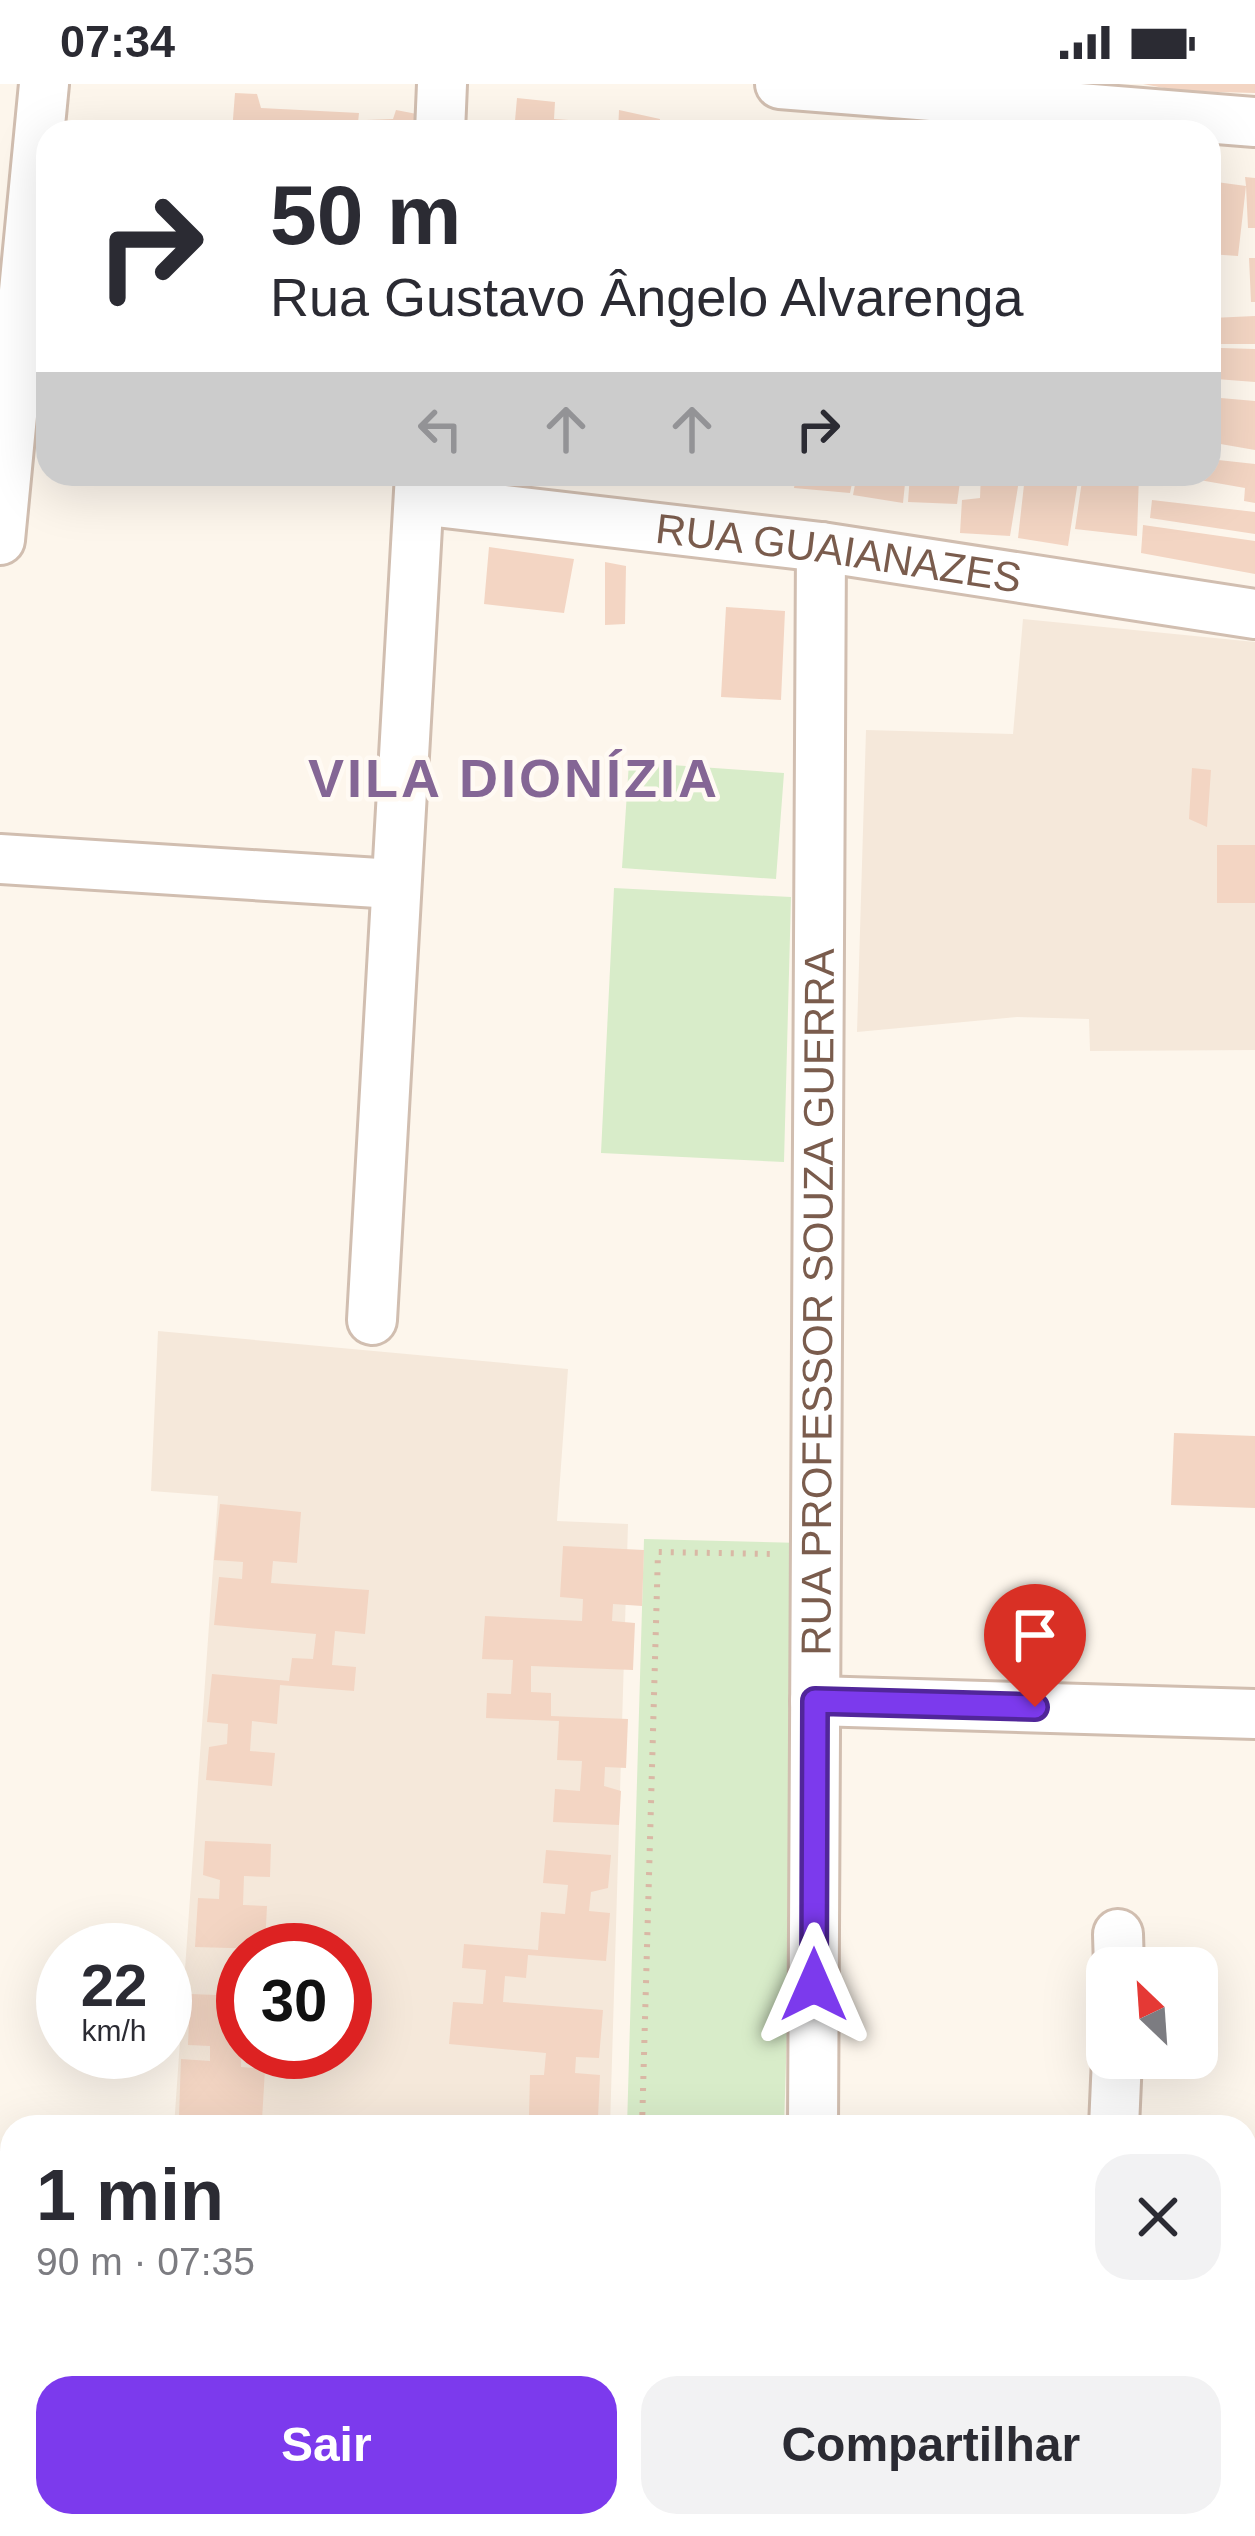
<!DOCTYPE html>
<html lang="pt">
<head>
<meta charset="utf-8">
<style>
  :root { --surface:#fff; --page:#f2f2f3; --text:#2b2b33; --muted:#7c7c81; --accent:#7c3aed }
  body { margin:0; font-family:Arial,sans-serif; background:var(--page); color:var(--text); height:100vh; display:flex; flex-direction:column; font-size:45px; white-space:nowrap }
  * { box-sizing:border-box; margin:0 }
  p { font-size:39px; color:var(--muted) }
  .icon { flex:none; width:66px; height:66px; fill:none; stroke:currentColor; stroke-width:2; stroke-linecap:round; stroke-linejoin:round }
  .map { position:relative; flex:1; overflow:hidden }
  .panel { position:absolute; left:0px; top:2031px; width:1257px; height:423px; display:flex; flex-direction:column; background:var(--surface); border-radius:36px 36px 0 0; box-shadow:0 12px 48px #0002 }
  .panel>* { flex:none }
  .hud { position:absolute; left:36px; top:36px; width:1185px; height:366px; border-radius:36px; box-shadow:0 12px 48px #0002; background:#fff; color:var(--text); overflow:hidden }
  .needle { width:78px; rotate:335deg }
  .fabs { position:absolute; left:1086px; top:1863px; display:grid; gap:24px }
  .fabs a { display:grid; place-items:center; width:132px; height:132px; border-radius:24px; background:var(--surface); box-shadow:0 12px 48px #0002; font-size:60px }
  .speed { position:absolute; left:36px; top:1839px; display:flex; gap:24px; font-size:60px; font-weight:700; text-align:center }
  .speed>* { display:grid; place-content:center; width:156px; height:156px; border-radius:50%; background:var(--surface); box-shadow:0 12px 48px #0002; line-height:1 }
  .speed small { font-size:30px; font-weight:400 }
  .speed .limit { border:18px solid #d22; background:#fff; color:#111 }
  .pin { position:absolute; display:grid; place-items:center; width:102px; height:102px; color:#fff; margin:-123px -51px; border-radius:50% 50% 50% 0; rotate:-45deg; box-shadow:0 0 12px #0007 }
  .pin .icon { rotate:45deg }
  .me { position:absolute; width:132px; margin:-66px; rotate:0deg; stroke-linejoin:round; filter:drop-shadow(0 0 9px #0008) }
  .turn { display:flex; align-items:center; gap:42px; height:252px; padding:0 36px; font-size:54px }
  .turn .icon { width:156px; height:156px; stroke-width:2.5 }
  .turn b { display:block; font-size:84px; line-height:102px }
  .lanes { display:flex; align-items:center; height:114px; padding:0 36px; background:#0003; justify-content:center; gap:60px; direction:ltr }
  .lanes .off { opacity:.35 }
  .round { display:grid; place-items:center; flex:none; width:126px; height:126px; border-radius:36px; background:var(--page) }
  .headline { display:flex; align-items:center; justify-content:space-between; height:204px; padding:0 36px }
  h1 { font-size:72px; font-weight:700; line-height:90px }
  .primary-button { display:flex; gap:24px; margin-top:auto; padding:24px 36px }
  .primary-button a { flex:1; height:138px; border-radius:36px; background:var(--accent); color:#fff; font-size:48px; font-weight:700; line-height:138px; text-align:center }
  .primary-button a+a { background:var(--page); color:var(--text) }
  .status { display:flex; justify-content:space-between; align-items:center; height:84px; padding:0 60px; background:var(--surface); direction:ltr }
  .status svg { height:33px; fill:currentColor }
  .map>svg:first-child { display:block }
</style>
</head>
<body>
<div class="status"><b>07:34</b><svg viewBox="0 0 49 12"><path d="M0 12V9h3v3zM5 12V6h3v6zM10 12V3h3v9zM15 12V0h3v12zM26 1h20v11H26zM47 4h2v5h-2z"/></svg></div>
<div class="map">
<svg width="1255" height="2452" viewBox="0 0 1255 2452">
  <rect width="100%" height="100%" fill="#fdf6ec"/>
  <path fill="#f5e8da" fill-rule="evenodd" d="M1023,535L1255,558V966L1090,967L1089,935L1017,933L857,948L866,646L1013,650Z
    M158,1247L568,1285L557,1437L628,1440L610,2043H174L218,1412L151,1407ZM243,1866H345V1968H243Z"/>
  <path fill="#d8ecc9" d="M629,678L784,689L776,795L622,784Z
    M614,804L791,813L784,1078L601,1069Z
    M644,1455L802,1459L784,2043H627Z"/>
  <path fill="#f3d5c3" d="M1143,0H1255V9L1180,7Z
    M235,9L257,10L261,24L359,29L357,48H232Z
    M517,14L555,18L554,35L598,38L597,48H514Z
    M396,26L422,31L421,48H367L366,36L393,35Z
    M619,26L660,35L659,48H618Z
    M687,36L753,45L752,48H687Z
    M1245,93L1255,94V144H1248L1246,102L1238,172L1209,170V97L1246,102Z
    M1249,174H1255V218H1251Z
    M1255,232V260H1210L1212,234Z
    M1221,264L1255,265V298L1216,295Z
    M1209,313L1255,317V366L1209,358Z
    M1209,375L1255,380V419L1244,417L1245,404L1188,394L1209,390Z
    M584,390H615V399L584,398Z
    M796,390H854L850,409L794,404Z
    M857,390H906L903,419L853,411Z
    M910,390H961L957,420L908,418Z
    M981,390H1020L1010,452L960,449L962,416L980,414Z
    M1040,390H1079L1068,462L1018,454L1025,392Z
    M1083,390H1139L1137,452L1075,445Z
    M1152,416L1255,428V450L1150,434Z
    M1143,441L1255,457V490L1141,469Z
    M489,463L574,475L564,529L484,520Z
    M605,478L626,482L625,540L605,541Z
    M726,523L785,527L781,616L721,613Z
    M1192,684L1211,686L1207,743L1189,735Z
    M1217,761H1255V819H1217Z
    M1174,1349L1255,1352V1424L1171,1421Z
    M220,1420L301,1428L297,1479L273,1477L271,1499L369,1506L365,1550L335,1547L332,1581L356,1583L354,1607L280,1601L277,1640L252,1637L250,1667L275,1669L272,1702L206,1696L209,1663L227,1660L228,1640L207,1638L212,1590L289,1597L292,1574L313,1575L316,1550L214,1541L219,1493L242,1495L243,1478L214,1476Z
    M563,1462L644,1466L642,1522L613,1520L612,1537L635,1539L633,1586L531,1582V1608L551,1609V1632L628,1635L626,1684L605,1683L604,1702L621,1707L619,1741L553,1738L555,1705L580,1707L582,1677L557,1676L559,1637L486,1634L487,1609L511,1610L513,1576L482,1575L485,1532L582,1537L583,1515L560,1513Z
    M205,1757L271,1760L270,1793L244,1792L243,1821L267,1822L265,1861L297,1866L195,1863L198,1814L219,1815L220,1796L203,1791Z
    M546,1766L611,1771L608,1804L591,1808L589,1827L610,1829L606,1877L528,1871L526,1894L505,1892L503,1918L603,1926L599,1974L576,1973L575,1989L600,1991L598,2033L529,2031L530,1991H544L546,1969L449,1960L453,1918L483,1920L486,1886L462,1884L464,1860L538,1866L541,1828L565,1830L568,1801L543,1799Z
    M190,1910L243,1912L241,1983L265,1985L262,2036L179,2032L181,1975L210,1977V1962L188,1961Z
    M276,2442H349L350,2452H276Z
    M611,2442H684L685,2452H612Z"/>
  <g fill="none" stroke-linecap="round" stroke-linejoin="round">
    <defs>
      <g id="minor">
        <path d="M780,0L1255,38"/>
        <path d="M440,48L442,0"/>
        <path id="s1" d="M419,416L821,463L1255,530"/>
        <path d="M0,456L44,0"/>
        <path d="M0,775L394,800"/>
        <path d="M372,1236L420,390"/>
        <path d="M815,1617L1255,1630"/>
        <path d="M1118,1850L1119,1884"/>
        <path id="s2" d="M813,2043L821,463"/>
        <path d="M1114,2043L1117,1974"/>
        <path d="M865,2442V2452"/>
      </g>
      <path id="major" d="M0,2099H12
        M1245,2155L1255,2156
        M0,2163H12
        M1245,2231H1255"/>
    </defs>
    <use href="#minor" stroke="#d1beb0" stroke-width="54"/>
    <use href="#major" stroke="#dad1cd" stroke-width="66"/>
    <path stroke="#d9b8a5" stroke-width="6" stroke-dasharray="3 9" stroke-linecap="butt" d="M642,2043L658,1468L774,1470"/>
    <use href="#minor" stroke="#fff" stroke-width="48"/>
    <use href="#major" stroke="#fbd9a5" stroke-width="60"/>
  </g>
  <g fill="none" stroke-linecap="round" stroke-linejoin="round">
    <defs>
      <path id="route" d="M814,1901L815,1617L1035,1623"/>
    </defs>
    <use href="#route" stroke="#51269a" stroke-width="30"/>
    <use href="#route" stroke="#7c3aed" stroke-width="21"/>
  </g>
  <g text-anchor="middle" stroke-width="9" stroke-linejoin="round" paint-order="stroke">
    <g font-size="42" fill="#7a5c4d" stroke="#fffaf3">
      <text dy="15" stroke="none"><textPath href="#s1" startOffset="423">RUA GUAIANAZES</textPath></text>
      <text dy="15" stroke="none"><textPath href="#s2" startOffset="825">RUA PROFESSOR SOUZA GUERRA</textPath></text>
    </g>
    <g font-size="54" font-weight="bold" letter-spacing="3" fill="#846695" stroke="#fffaf3">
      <text x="514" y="713">VILA DIONÍZIA</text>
    </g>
  </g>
</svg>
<div class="fabs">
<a><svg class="needle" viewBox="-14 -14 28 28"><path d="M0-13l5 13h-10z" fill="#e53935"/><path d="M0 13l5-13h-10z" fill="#7c7c81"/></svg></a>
</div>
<div class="speed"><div>22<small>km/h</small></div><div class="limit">30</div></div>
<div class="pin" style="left:1035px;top:1623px;background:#d93025"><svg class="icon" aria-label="arrive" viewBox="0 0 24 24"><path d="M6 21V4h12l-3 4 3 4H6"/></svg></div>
<svg class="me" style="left:814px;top:1901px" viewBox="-20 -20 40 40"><path d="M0-17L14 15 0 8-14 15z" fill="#7c3aed" stroke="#fff" stroke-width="4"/></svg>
<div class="hud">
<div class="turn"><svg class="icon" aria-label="right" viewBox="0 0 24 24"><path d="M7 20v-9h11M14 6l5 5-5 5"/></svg><div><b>50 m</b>Rua Gustavo Ângelo Alvarenga</div></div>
<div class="lanes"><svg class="icon off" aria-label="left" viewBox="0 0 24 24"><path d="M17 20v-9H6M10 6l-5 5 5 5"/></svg><svg class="icon off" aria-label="ahead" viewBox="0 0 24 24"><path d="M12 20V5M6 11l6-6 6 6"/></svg><svg class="icon off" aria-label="ahead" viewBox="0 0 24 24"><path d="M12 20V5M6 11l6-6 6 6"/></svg><svg class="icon" aria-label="right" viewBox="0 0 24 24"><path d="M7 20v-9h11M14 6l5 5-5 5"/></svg></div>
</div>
<section class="panel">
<div class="headline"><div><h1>1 min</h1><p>90 m · 07:35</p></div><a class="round"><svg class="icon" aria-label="close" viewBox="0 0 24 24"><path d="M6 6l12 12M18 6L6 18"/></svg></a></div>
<div class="primary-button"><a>Sair</a><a>Compartilhar</a></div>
</section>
</div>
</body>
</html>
